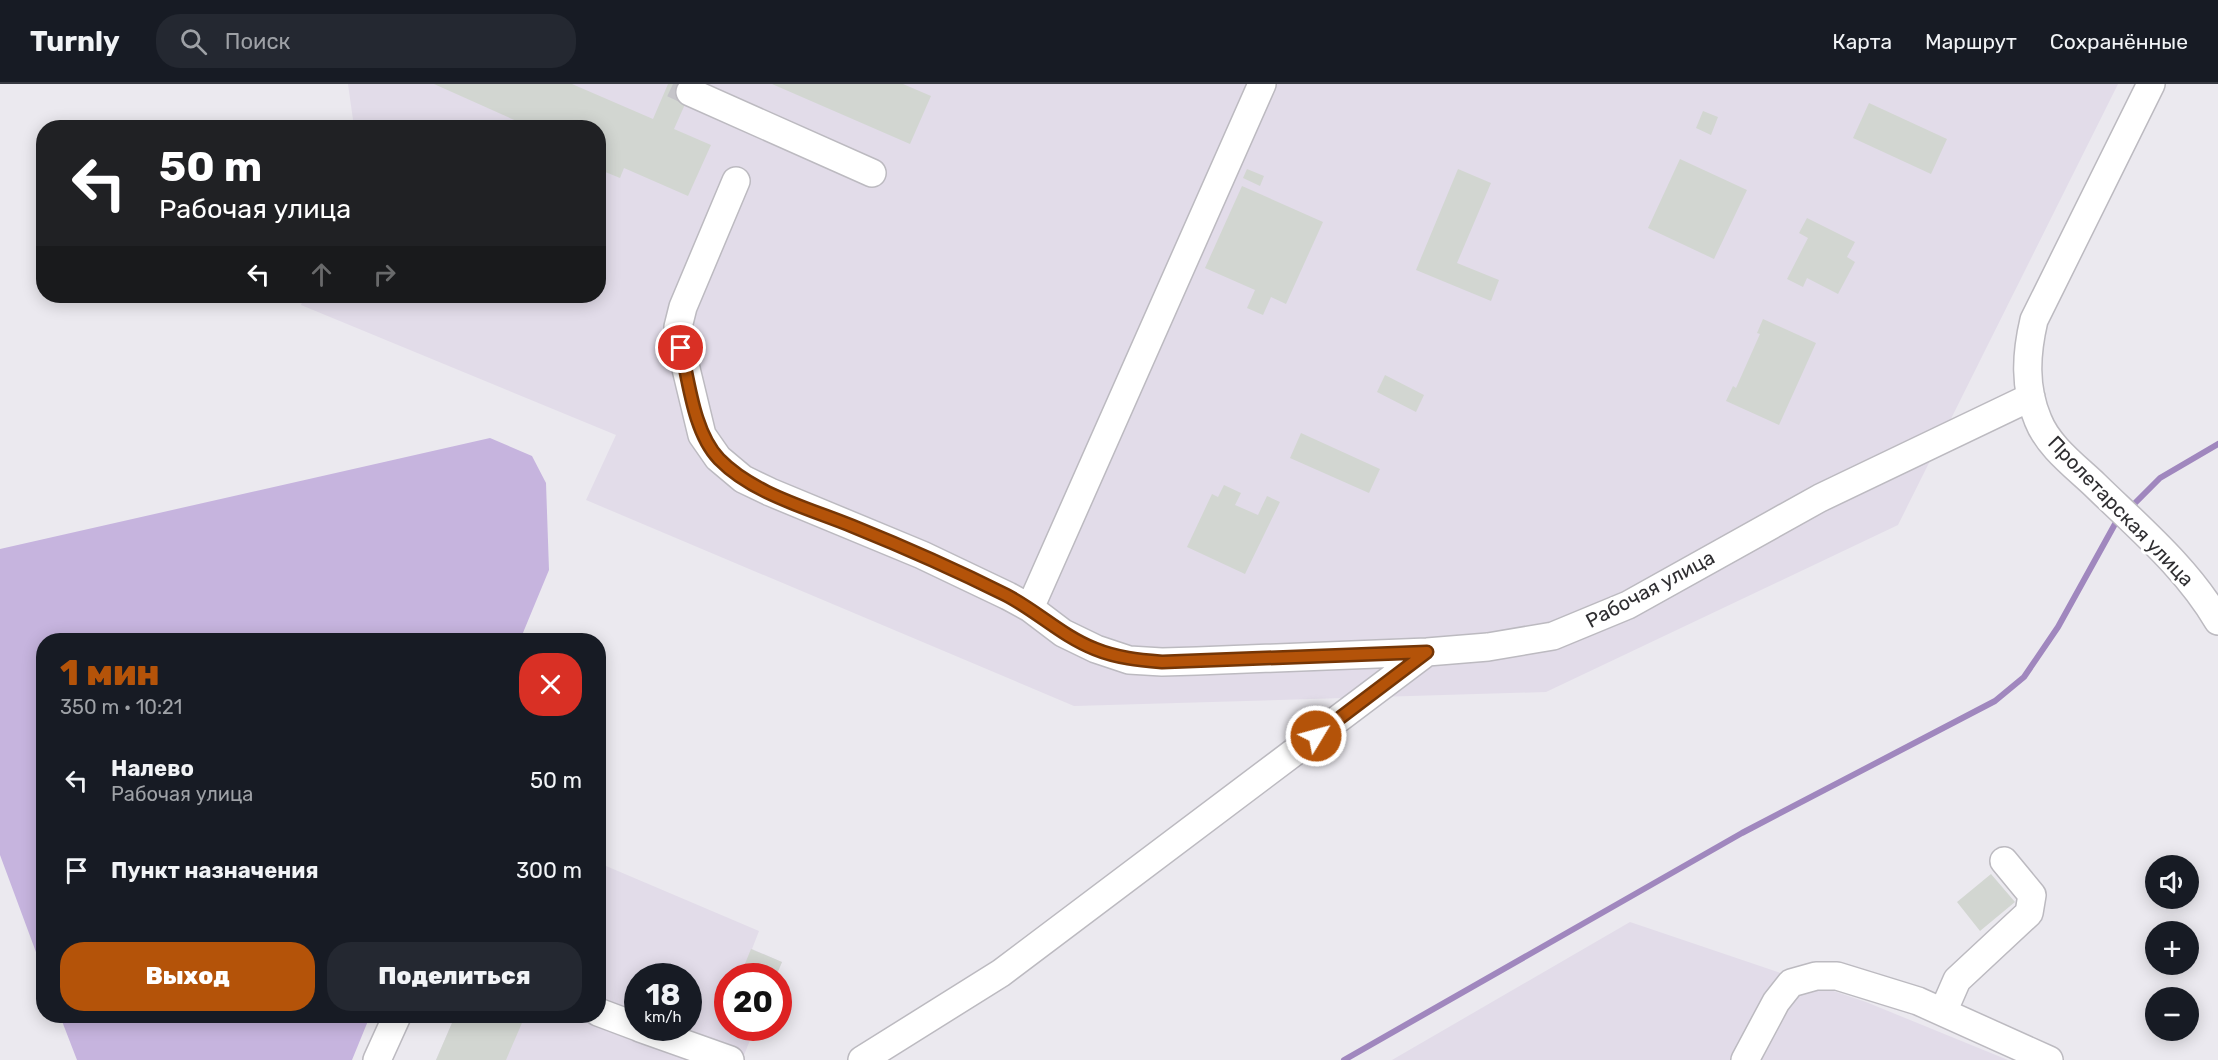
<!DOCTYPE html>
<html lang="ru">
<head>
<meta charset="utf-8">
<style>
  :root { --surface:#171b24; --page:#242831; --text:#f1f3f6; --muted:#9ea1a6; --line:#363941; --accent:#b45309 }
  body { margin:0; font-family:Rubik,sans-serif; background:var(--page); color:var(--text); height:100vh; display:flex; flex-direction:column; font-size:22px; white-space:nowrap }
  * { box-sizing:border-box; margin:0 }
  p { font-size:20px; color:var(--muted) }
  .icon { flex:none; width:33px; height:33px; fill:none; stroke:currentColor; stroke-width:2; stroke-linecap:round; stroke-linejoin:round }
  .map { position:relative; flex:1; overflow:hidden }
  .side { position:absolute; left:36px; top:549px; width:570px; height:390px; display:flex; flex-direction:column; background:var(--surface); border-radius:24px; box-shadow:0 3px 15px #0003 }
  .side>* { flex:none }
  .hud { position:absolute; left:36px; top:36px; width:570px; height:183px; border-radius:24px; box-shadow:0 3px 15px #0003; background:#202124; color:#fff; overflow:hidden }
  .buttons { position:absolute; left:2145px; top:771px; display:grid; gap:12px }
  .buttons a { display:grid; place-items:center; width:54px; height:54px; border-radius:50%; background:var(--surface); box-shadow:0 3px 15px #0003; font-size:30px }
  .speed { position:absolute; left:624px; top:879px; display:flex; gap:12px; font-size:30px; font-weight:700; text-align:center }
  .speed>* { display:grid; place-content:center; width:78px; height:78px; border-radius:50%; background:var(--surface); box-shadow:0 3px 15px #0003; line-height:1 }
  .speed small { font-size:15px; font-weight:400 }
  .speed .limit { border:9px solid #d22; background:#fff; color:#111 }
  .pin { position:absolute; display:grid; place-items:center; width:51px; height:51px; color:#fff; margin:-26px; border:3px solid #fff; border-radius:50%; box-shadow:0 2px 6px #0007 }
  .me { position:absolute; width:66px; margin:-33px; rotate:53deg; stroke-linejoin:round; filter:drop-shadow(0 0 4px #0008) }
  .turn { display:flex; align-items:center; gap:21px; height:126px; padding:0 24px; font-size:27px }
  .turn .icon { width:78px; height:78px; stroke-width:2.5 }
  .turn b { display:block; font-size:42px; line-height:51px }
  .lanes { display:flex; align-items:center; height:57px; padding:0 24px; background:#0003; justify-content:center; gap:30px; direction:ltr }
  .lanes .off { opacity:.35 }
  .round { display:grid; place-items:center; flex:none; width:63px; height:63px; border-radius:24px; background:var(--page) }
  .head { display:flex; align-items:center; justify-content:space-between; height:102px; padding:0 24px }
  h1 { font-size:36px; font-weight:800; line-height:45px; color:var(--accent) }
  .action { display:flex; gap:12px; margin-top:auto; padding:12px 24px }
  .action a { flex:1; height:69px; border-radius:24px; background:var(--accent); color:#fff; font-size:24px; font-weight:800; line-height:69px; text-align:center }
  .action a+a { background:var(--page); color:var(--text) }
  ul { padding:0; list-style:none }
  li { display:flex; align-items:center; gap:18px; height:90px; padding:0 24px }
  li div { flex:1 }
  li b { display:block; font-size:22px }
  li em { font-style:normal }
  header { display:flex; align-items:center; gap:36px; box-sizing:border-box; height:84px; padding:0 30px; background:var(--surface); border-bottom:2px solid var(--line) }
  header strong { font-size:28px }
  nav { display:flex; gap:33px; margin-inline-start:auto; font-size:21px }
  .search { width:420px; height:54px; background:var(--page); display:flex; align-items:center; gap:15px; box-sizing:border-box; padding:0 21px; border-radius:24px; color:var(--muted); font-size:22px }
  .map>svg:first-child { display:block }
</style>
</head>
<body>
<header>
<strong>Turnly</strong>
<div class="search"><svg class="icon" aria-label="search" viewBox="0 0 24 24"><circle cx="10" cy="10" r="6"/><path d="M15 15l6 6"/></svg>Поиск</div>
<nav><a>Карта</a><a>Маршрут</a><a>Сохранённые</a></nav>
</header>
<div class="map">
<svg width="2218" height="976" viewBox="0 0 2218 976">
  <rect width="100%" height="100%" fill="#ebe9ef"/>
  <path fill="#e2dce9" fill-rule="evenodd" d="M348,0H2118L1898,441L1546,608L1074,622L586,416L616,351L301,221L304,212H598V44L354,43Z
    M599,779L759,847L752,865L782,878L776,892H728V944H755L742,976H436L455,932H598ZM638,892H688V944H638Z
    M1630,838L1866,918L2008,976H1392Z"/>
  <path fill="#c6b4de" d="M490,354L532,372L546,399L549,486L520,556H44L43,887L0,771V465Z
    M60,932H370L352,976H77Z"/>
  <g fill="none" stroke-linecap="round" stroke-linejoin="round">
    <path stroke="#a087be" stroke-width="6" d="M2130,424L2160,394L2218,360
      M1344,976L1742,749L1995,617L2024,593L2058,543L2115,440L2121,433"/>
  </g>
  <path fill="#d2d6d1" d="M434,0H572L653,35L668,0H694L674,45L711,61L688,112L624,84L620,94L598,85V44H532Z
    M772,0H903L931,12L910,60Z
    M1869,19L1947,55L1931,90L1853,54Z
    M1703,27L1718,33L1711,51L1696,44Z
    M1680,75L1747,106L1714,175L1648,144Z
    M1247,85L1264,92L1260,102L1243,94Z
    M1458,85L1491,99L1457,179L1499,196L1491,217L1416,186Z
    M1242,102L1323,138L1286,220L1271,213L1263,231L1247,224L1255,206L1205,184Z
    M1807,134L1855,158L1847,173L1855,178L1838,210L1807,194L1803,203L1787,195L1808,154L1799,149Z
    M1763,235L1816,259L1779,341L1726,317L1733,302L1736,304L1760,250L1757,249Z
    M1385,291L1424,311L1416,328L1377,308Z
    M1301,349L1380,385L1369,409L1290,374Z
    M1224,401L1241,409L1235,421L1258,431L1267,412L1280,418L1245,490L1187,463L1212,410L1218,413Z
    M1991,790L2015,818L1980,847L1957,818Z
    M751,865L782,878L776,892H740Z
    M455,932H525L506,976H436Z"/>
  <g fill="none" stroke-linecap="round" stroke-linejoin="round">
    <path stroke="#c5c4c9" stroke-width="27" stroke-dasharray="27 14" stroke-linecap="butt" d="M673,0L690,8"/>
    <defs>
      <path id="minor" d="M2151,0L2034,236C2026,270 2024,303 2038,336C2048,362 2075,382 2095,401C2139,444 2187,484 2218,537
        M690,8L872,89
        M736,97L683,223L678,243L681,264L702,351L718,374L743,395L770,408L922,471L1008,512L1030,524L1063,549L1096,565L1129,576L1162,578L1197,577L1427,568L1488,563L1553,552L1628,521L1820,414L2031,313
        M1030,524L1262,0
        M598,928L638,943
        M1943,928L1957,896L2029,829L2032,811L2004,777
        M640,944L730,976
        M377,976L397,932
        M862,976L1001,889L1427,568
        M1745,976L1776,918L1791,899L1816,892H1837L1918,917L2049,976"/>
    </defs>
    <use href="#minor" stroke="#bcbac0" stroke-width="30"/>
    <use href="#minor" stroke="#fff" stroke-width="27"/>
  </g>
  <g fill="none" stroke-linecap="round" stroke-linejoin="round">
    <defs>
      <path id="route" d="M681,264C689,299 694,349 719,375C753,410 808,424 852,442C904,463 956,486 1006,511C1037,527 1062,552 1095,565C1117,574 1139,576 1162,578L1427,568L1316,652"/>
    </defs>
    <use href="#route" stroke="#753606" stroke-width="15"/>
    <use href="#route" stroke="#b45309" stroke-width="10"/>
  </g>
  <g text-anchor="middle" stroke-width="6" stroke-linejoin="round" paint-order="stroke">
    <g font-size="20" fill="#2f2e31" stroke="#fff">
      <text transform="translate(2121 427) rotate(46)" y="7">Пролетарская улица</text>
      <text transform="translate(1650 505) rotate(-28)" y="7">Рабочая улица</text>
    </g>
  </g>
</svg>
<div class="buttons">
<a><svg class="icon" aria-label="sound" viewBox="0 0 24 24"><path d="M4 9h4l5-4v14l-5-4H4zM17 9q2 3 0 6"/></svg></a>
<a>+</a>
<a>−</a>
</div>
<div class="speed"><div>18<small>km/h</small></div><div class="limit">20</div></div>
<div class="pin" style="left:681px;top:264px;background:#d93025"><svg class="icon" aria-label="arrive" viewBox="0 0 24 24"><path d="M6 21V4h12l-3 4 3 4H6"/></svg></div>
<svg class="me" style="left:1316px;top:652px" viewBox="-20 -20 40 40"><circle r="17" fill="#b45309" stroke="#fff" stroke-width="3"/><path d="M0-11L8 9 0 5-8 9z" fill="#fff"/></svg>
<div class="hud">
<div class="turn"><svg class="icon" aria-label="left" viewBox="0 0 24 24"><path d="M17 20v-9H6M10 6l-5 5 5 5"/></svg><div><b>50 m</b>Рабочая улица</div></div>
<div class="lanes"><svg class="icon" aria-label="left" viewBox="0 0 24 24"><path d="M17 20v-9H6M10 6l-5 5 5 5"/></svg><svg class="icon off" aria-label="ahead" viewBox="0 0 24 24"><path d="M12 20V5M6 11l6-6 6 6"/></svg><svg class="icon off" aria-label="right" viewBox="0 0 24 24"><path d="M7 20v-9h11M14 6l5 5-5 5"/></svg></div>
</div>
<section class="side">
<div class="head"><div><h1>1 мин</h1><p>350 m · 10:21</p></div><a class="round" style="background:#d93025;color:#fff"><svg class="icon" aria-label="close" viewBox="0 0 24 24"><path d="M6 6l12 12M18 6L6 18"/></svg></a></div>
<ul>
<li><svg class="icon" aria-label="left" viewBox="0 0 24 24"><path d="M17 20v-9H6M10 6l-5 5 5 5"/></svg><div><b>Налево</b><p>Рабочая улица</p></div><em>50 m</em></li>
<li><svg class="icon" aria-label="arrive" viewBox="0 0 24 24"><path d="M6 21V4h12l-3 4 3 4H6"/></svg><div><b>Пункт назначения</b></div><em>300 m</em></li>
</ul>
<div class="action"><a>Выход</a><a>Поделиться</a></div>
</section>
</div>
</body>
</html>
